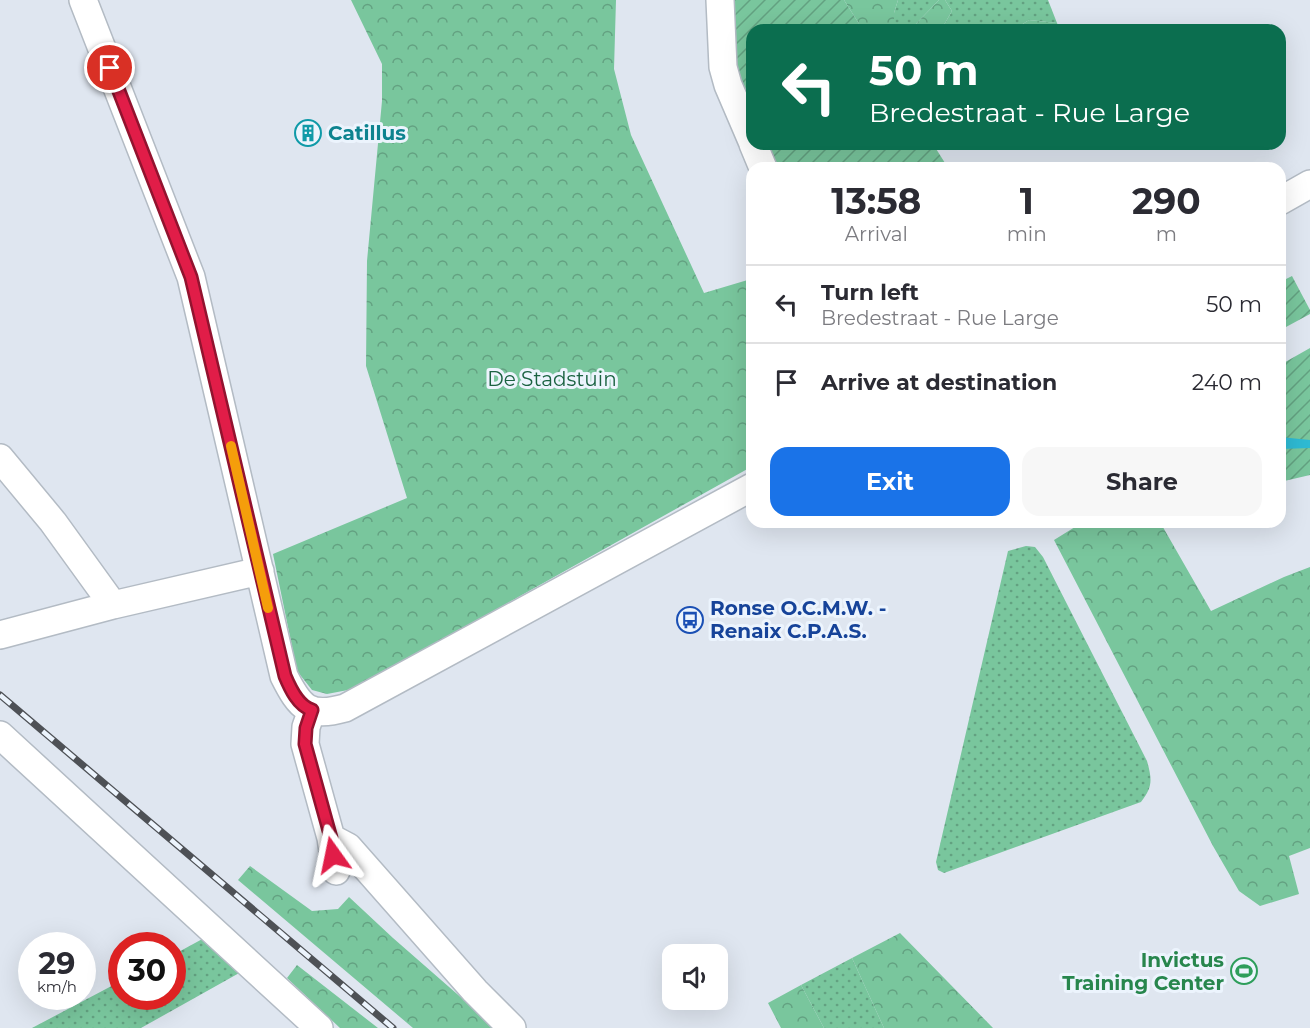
<!DOCTYPE html>
<html lang="en">
<head>
<meta charset="utf-8">
<style>
  :root { --surface:#fff; --page:#f7f7f7; --text:#2b2b33; --muted:#7c7c81; --line:#e1e1e2; --accent:#1a73e8 }
  body { margin:0; font-family:Montserrat,sans-serif; background:var(--page); color:var(--text); height:100vh; display:flex; flex-direction:column; font-size:22px; white-space:nowrap }
  * { box-sizing:border-box; margin:0 }
  p { font-size:20px; color:var(--muted) }
  .icon { flex:none; width:33px; height:33px; fill:none; stroke:currentColor; stroke-width:2; stroke-linecap:round; stroke-linejoin:round }
  .map { position:relative; flex:1; overflow:hidden }
  .details { position:absolute; left:746px; top:162px; width:540px; height:366px; display:flex; flex-direction:column; background:var(--surface); border-radius:18px; box-shadow:0 6px 24px #0002 }
  .details>* { flex:none }
  .guide { position:absolute; left:746px; top:24px; width:540px; height:126px; border-radius:18px; box-shadow:0 6px 24px #0002; background:#0b6e4f; color:#fff; overflow:hidden }
  .fabs { position:absolute; left:662px; top:944px; display:grid; gap:12px }
  .fabs a { display:grid; place-items:center; width:66px; height:66px; border-radius:12px; background:var(--surface); box-shadow:0 6px 24px #0002; font-size:30px }
  .speed { position:absolute; left:18px; top:932px; display:flex; gap:12px; font-size:30px; font-weight:700; text-align:center }
  .speed>* { display:grid; place-content:center; width:78px; height:78px; border-radius:50%; background:var(--surface); box-shadow:0 6px 24px #0002; line-height:1 }
  .speed small { font-size:15px; font-weight:400 }
  .speed .limit { border:9px solid #d22; background:#fff; color:#111 }
  .pin { position:absolute; display:grid; place-items:center; width:51px; height:51px; color:#fff; margin:-26px; border:3px solid #fff; border-radius:50%; box-shadow:0 2px 6px #0007 }
  .me { position:absolute; width:66px; margin:-33px; rotate:348deg; stroke-linejoin:round; filter:drop-shadow(0 0 4px #0008) }
  .turn { display:flex; align-items:center; gap:21px; height:126px; padding:0 24px; font-size:27px }
  .turn .icon { width:78px; height:78px; stroke-width:2.5 }
  .turn b { display:block; font-size:42px; line-height:51px }
  .eta { display:flex; justify-content:space-evenly; align-items:center; height:102px; text-align:center }
  .eta b { font-size:36px; font-weight:700; line-height:42px }
  .action { display:flex; gap:12px; margin-top:auto; padding:12px 24px }
  .action a { flex:1; height:69px; border-radius:18px; background:var(--accent); color:#fff; font-size:24px; font-weight:700; line-height:69px; text-align:center }
  .action a+a { background:var(--page); color:var(--text) }
  ul { padding:0; list-style:none }
  li { display:flex; align-items:center; gap:18px; height:78px; padding:0 24px; border-top:2px solid var(--line) }
  li div { flex:1 }
  li b { display:block; font-size:22px }
  li em { font-style:normal }
  .map>svg:first-child { display:block }
</style>
</head>
<body>
<div class="map">
<svg width="1310" height="1028" viewBox="0 0 1310 1028">
  <defs>
    <pattern id="grass-dots" width="8" height="8" patternUnits="userSpaceOnUse" patternTransform="scale(1.5)"><rect width="8" height="8" fill="#79c69d"/><path d="M2 2h.1M6 6h.1" fill="none" stroke="#63a181" stroke-width="1.8" stroke-linecap="round"/></pattern>
    <pattern id="forest-crowns" width="20" height="18" patternUnits="userSpaceOnUse" patternTransform="scale(1.5)"><rect width="20" height="18" fill="#79c69d"/><path d="M2 6a3 3 0 1 1 6 0M12 15a3 3 0 1 1 6 0" fill="none" stroke="#63a181"/></pattern>
    <pattern id="garden-furrows" width="10" height="10" patternUnits="userSpaceOnUse" patternTransform="scale(1.5)"><rect width="10" height="10" fill="#79c69d"/><path d="M-1 1l2-2M0 10L10 0M9 11l2-2" fill="none" stroke="#63a181"/></pattern>
  </defs>
  <rect width="100%" height="100%" fill="#dfe6f0"/>
  <path fill="url(#grass-dots)" d="M898,0H939L910,30H898L894,28V13Z
    M945,0H1048L1057,23L1029,20L1013,30H941L952,11Z
    M1026,546L1035,547L1043,557L1147,761C1152,779 1153,787 1141,802L944,873L938,870L936,862L1008,551Z
    M206,937L241,972L141,1028H32L121,981L122,996H172L173,955Z
    M852,958L884,1028H824L801,985Z"/>
  <path fill="url(#forest-crowns)" d="M351,0H616L614,69L631,135L704,293L751,279V467L377,676L348,690L327,694L312,690L297,671L273,554L407,498L366,366L367,261L382,101V64Z
    M844,0H898L894,13V28L898,30H863Z
    M939,0H945L952,11L941,30H910Z
    M1029,20L1057,23L1060,30H1013Z
    M1083,522H1160L1211,611L1284,577L1310,567V848L1289,856L1299,894L1260,906L1239,891L1213,846L1054,540Z
    M250,866L312,911L338,909L349,897L393,938L496,1028H413L238,880Z
    M900,933L993,1028H884L852,958Z
    M297,965L378,1028H340L287,978Z
    M801,985L824,1028H781L768,1003Z"/>
  <path fill="url(#garden-furrows)" d="M730,0H844L863,30H752L751,108L736,72Z
    M767,144H933L945,163L937,168H777Z
    M1292,276L1310,310V314L1286,327L1280,314V282Z
    M1310,348V475L1280,482V365Z"/>
  <path fill="#2ebad3" d="M1280,437L1310,440V448L1280,449Z"/>
  <g fill="none" stroke-linecap="round" stroke-linejoin="round">
    <defs>
      <path id="minor" d="M83,0L191,277L284,676C300,708 309,718 345,708L752,487
        M720,0L723,67L728,85L752,141
        M753,144L763,168
        M1280,201L1310,184
        M0,458L53,522L113,605
        M0,635L113,605L260,571
        M312,710L306,727L305,744L331,838L336,871
        M0,735L319,1028
        M331,838L348,847L475,991L512,1028"/>
    </defs>
    <use href="#minor" stroke="#b3bbc4" stroke-width="30"/>
    <use href="#minor" stroke="#fff" stroke-width="27"/>
    <defs>
      <path id="rail" d="M0,695L393,1028"/>
    </defs>
    <use href="#rail" stroke="#4e5156" stroke-width="7"/>
    <use href="#rail" stroke="#ecf4fd" stroke-width="4.5" stroke-dasharray="14" stroke-linecap="butt"/>
  </g>
  <g fill="none" stroke-linecap="round" stroke-linejoin="round">
    <defs>
      <path id="route" d="M110,68L191,277L285,676C290,688 298,706 312,710L306,728L305,744L331,838L333,855"/>
    </defs>
    <use href="#route" stroke="#92132f" stroke-width="15"/>
    <use href="#route" stroke="#e11d48" stroke-width="10"/>
    <path stroke="#f59e0b" stroke-width="10" d="M231,446L268,608"/>
  </g>
  <defs>
    <symbol id="building-ring" viewBox="-11 -11 22 22"><circle r="9.5" fill="#ecf4fd" stroke="#0f9aa8" stroke-width="1.5"/><path d="M-4-6H4V6H1V3H-1V6H-4ZM-2.5-4.3h1.7v1.8h-1.7ZM.8-4.3h1.7v1.8H.8ZM-2.5-1h1.7V.8h-1.7ZM.8-1h1.7V.8H.8Z" fill="#0f9aa8"/></symbol>
    <symbol id="bus-ring" viewBox="-11 -11 22 22"><circle r="9.5" fill="#ecf4fd" stroke="#1a4fb4" stroke-width="1.5"/><path d="M-5-6H5V4H4V6H2V4H-2V6H-4V4H-5ZM-3.5-4V0h7V-4ZM-3.5 1.2v1.5H-2V1.2ZM2 1.2v1.5H3.5V1.2Z" fill="#1a4fb4"/></symbol>
    <symbol id="stadium-ring" viewBox="-11 -11 22 22"><circle r="9.5" fill="#ecf4fd" stroke="#2e9e5b" stroke-width="1.5"/><path d="M0-5a6.5 5 0 1 0 0 10a6.5 5 0 1 0 0-10ZM-3.5-1.8h7v3.6h-7Z" fill="#2e9e5b"/></symbol>
  </defs>
  <g fill-rule="evenodd">
    <use href="#building-ring" x="293" y="118" width="30" height="30"/>
    <use href="#bus-ring" x="675" y="605" width="30" height="30"/>
    <use href="#stadium-ring" x="1229" y="956" width="30" height="30"/>
  </g>
  <g text-anchor="middle" stroke-width="6" stroke-linejoin="round" paint-order="stroke">
    <g font-size="20" font-weight="bold" fill="#0d838f" stroke="#ecf4fd" text-anchor="start">
      <text x="328" y="140">Catillus</text>
    </g>
    <g font-size="20" fill="#1a6241" stroke="#ecf4fd">
      <text x="552" y="386">De Stadstuin</text>
    </g>
    <g font-size="20" font-weight="bold" fill="#164399" stroke="#ecf4fd" text-anchor="start">
      <text x="710" y="615">Ronse O.C.M.W. -<tspan x="710" dy="23">Renaix C.P.A.S.</tspan></text>
    </g>
    <g font-size="20" font-weight="bold" fill="#27864d" stroke="#ecf4fd" text-anchor="end">
      <text x="1224" y="967">Invictus<tspan x="1224" dy="23">Training Center</tspan></text>
    </g>
  </g>
</svg>
<div class="fabs">
<a><svg class="icon" aria-label="sound" viewBox="0 0 24 24"><path d="M4 9h4l5-4v14l-5-4H4zM17 9q2 3 0 6"/></svg></a>
</div>
<div class="speed"><div>29<small>km/h</small></div><div class="limit">30</div></div>
<div class="pin" style="left:110px;top:68px;background:#d93025"><svg class="icon" aria-label="arrive" viewBox="0 0 24 24"><path d="M6 21V4h12l-3 4 3 4H6"/></svg></div>
<svg class="me" style="left:333px;top:855px" viewBox="-20 -20 40 40"><path d="M0-17L14 15 0 8-14 15z" fill="#e11d48" stroke="#fff" stroke-width="4"/></svg>
<div class="guide">
<div class="turn"><svg class="icon" aria-label="left" viewBox="0 0 24 24"><path d="M17 20v-9H6M10 6l-5 5 5 5"/></svg><div><b>50 m</b>Bredestraat - Rue Large</div></div>
</div>
<section class="details">
<div class="eta">
<div><b>13:58</b><p>Arrival</p></div>
<div><b>1</b><p>min</p></div>
<div><b>290</b><p>m</p></div>
</div>
<ul>
<li><svg class="icon" aria-label="left" viewBox="0 0 24 24"><path d="M17 20v-9H6M10 6l-5 5 5 5"/></svg><div><b>Turn left</b><p>Bredestraat - Rue Large</p></div><em>50 m</em></li>
<li><svg class="icon" aria-label="arrive" viewBox="0 0 24 24"><path d="M6 21V4h12l-3 4 3 4H6"/></svg><div><b>Arrive at destination</b></div><em>240 m</em></li>
</ul>
<div class="action"><a>Exit</a><a>Share</a></div>
</section>
</div>
</body>
</html>
